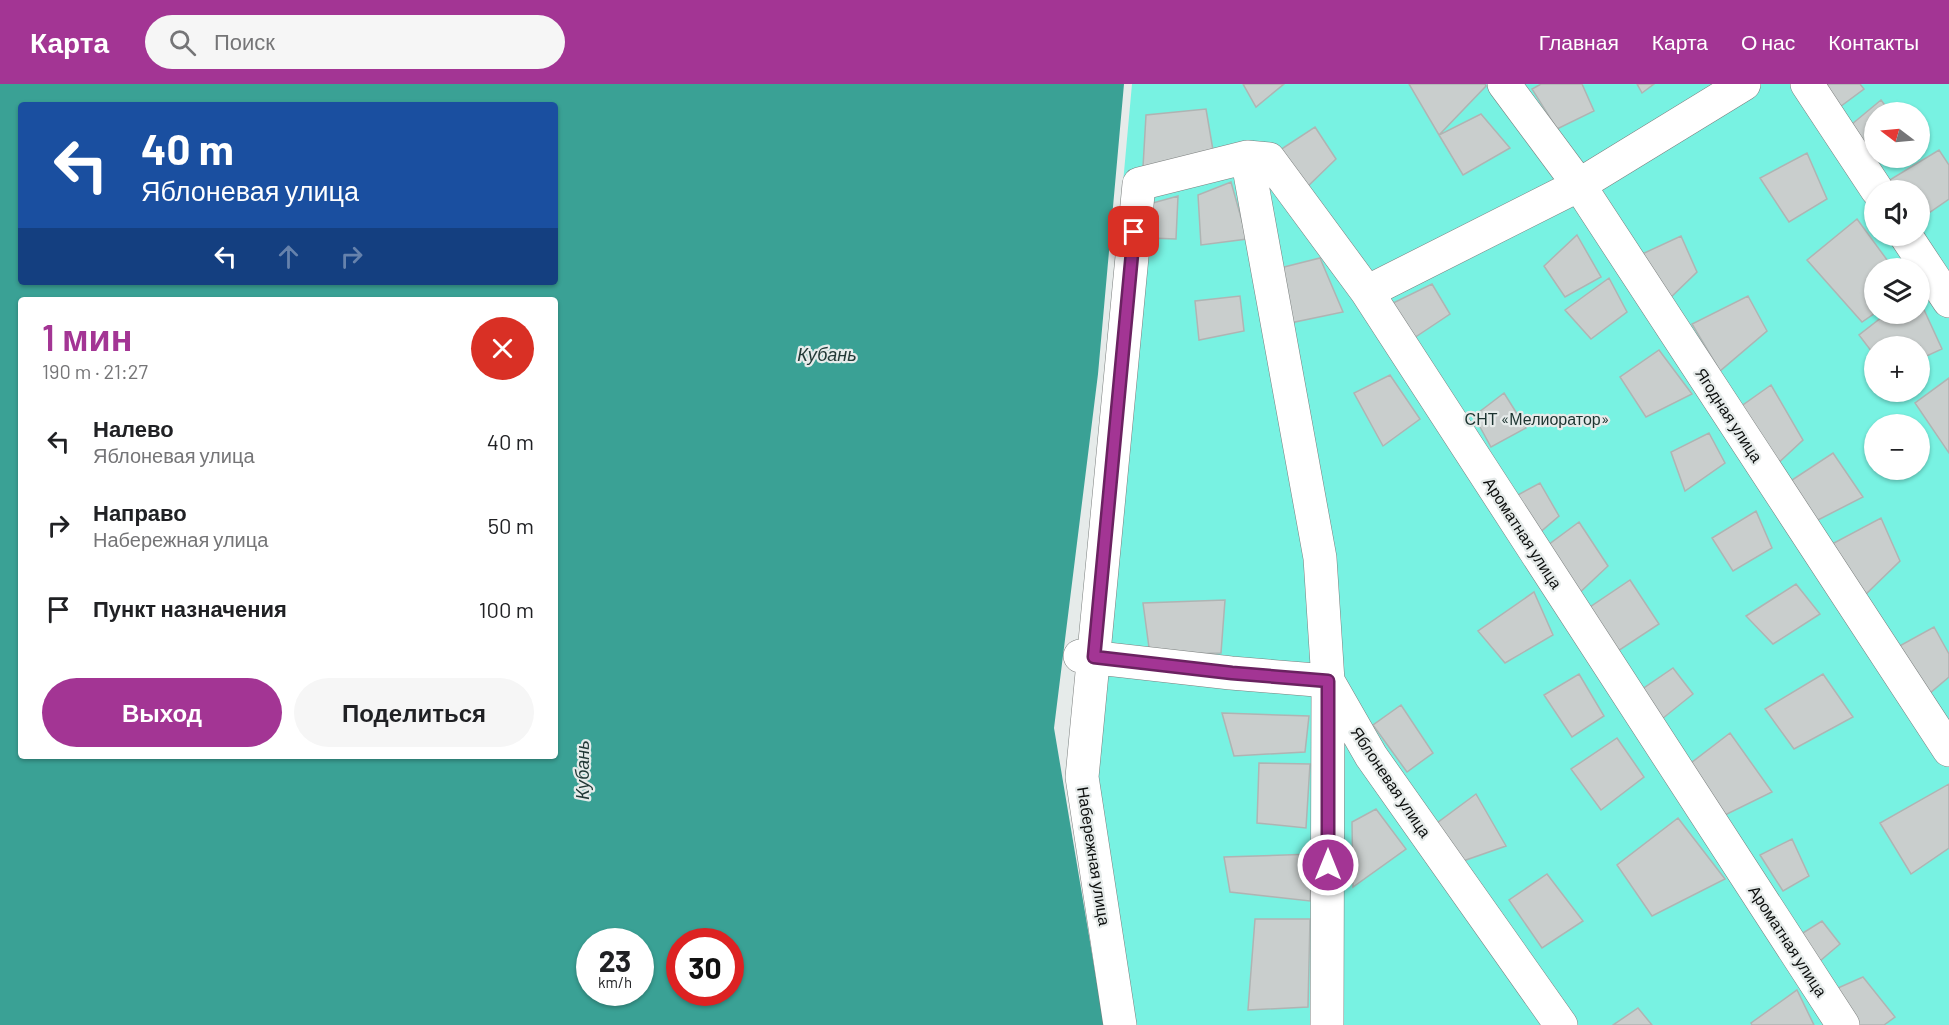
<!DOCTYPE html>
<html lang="ru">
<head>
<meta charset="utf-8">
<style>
  :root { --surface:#fff; --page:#f6f6f6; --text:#202124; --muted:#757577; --accent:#a33594 }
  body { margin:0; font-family:Barlow,sans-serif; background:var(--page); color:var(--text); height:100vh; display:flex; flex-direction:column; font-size:22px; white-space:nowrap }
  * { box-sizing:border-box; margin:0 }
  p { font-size:20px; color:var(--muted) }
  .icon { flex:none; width:33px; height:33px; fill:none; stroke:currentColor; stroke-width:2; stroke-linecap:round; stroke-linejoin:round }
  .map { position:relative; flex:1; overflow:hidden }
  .drawer { position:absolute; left:18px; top:213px; width:540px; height:462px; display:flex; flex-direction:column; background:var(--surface); border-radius:6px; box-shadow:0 2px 4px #0004 }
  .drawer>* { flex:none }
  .top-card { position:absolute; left:18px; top:18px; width:540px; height:183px; border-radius:6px; box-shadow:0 2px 4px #0004; background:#1a4fa0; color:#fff; overflow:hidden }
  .needle { width:39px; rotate:286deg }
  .buttons { position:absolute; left:1864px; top:18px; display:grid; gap:12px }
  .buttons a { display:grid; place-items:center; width:66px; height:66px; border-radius:50%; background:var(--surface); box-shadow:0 2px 4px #0004; font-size:30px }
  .speed { position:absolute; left:576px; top:844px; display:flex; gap:12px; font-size:30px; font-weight:700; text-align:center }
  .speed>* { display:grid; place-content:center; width:78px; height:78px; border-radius:50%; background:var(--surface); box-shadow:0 2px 4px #0004; line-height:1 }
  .speed small { font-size:15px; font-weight:400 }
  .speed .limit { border:9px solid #d22; background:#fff; color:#111 }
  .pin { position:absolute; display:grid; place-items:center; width:51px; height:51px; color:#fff; margin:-26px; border-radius:12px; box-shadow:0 3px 9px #0006 }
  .me { position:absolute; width:66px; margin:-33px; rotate:0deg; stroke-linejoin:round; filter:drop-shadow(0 0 4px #0008) }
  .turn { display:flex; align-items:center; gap:21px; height:126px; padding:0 24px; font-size:27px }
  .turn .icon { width:78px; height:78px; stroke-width:2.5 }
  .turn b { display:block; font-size:42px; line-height:51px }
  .lanes { display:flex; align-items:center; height:57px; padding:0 24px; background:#0003; justify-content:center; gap:30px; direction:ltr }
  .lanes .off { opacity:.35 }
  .round { display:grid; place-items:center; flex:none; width:63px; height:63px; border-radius:32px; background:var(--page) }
  .head { display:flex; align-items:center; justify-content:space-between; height:102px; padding:0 24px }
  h1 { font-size:36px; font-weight:600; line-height:45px; color:var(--accent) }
  .primary-button { display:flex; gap:12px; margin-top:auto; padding:12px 24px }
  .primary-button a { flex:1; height:69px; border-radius:36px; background:var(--accent); color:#fff; font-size:24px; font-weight:600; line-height:69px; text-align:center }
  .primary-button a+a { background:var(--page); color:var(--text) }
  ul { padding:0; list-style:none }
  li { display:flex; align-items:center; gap:18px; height:84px; padding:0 24px }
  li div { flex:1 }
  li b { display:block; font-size:22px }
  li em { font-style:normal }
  header { display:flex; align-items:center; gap:36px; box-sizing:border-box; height:84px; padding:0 30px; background:var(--accent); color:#fff }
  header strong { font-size:28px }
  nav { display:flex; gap:33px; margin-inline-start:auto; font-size:21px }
  .search { width:420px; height:54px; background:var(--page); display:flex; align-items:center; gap:15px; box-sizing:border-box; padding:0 21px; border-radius:33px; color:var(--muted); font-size:22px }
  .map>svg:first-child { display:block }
</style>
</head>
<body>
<header>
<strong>Карта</strong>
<div class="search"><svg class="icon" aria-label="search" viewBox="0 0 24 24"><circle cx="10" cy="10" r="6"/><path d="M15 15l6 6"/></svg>Поиск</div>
<nav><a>Главная</a><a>Карта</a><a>О нас</a><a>Контакты</a></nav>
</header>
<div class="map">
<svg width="1949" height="941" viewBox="0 0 1949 941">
  <rect width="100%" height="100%" fill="#e6ebea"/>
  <path fill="#78f2e2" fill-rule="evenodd" d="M1132,0H1949V941H1113L1068,664L1080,572ZM1875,28H1920V74H1875ZM1875,106H1920V152H1875ZM1875,184H1920V230H1875ZM1875,262H1920V308H1875ZM1875,340H1920V386H1875Z"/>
  <path fill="#3aa195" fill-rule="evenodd" d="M0,0H1124L1098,290L1054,644L1104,941H0ZM21,21H555V198H21ZM21,216H555V672H21ZM590,858H640V909H590ZM680,858H730V909H680Z"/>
  <path fill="#c9cecd" stroke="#afb4b3" stroke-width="1.5" d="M1243,0H1284L1256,23Z
    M1409,0H1485L1486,2L1439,51Z
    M1541,0H1582L1594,27L1557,45L1532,5Z
    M1637,0H1654L1642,9Z
    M1817,0H1860L1864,5L1833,28Z
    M1881,16L1890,28H1875V74H1878L1871,77L1846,45Z
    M1206,25L1214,72L1143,83L1146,31Z
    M1481,30L1510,64L1463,91L1439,51Z
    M1315,43L1336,75L1306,104L1280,66Z
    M1939,66L1949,81V115L1920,135V106H1894L1888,97Z
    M1807,69L1827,115L1789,138L1760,94Z
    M1231,98L1247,155L1201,161L1198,111Z
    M1178,112L1176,155L1150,154L1149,120Z
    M1857,135L1893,184H1875V229L1862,238L1807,176Z
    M1577,151L1601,193L1565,213L1544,182Z
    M1681,152L1697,188L1668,216L1642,170Z
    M1320,174L1343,228L1290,239L1276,185Z
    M1609,194L1627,228L1591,255L1565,226Z
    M1432,200L1450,230L1411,256L1391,220Z
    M1240,212L1244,247L1199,256L1195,217Z
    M1748,212L1767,247L1720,287L1692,240Z
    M1920,217L1942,265L1920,275V262H1875V272L1859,251L1886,230H1920Z
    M1659,266L1692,310L1646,333L1620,293Z
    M1390,291L1420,335L1383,362L1354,309Z
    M1949,294V369L1915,319Z
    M1771,301L1803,356L1775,382L1740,323Z
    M1504,309L1526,344L1491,363L1474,332Z
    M1709,349L1725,379L1685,407L1671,368Z
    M1833,369L1863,413L1814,438L1789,398Z
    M1540,399L1559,432L1538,450L1514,413Z
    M1756,427L1772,464L1733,487L1712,454Z
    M1881,434L1900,477L1866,510L1832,460Z
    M1579,438L1608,482L1576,512L1544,464Z
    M1630,496L1659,540L1615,569L1587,525Z
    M1796,500L1820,530L1773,560L1746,532Z
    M1534,508L1553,551L1505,579L1478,547Z
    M1225,516L1221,569L1150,571L1143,519Z
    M1934,543L1949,570V593L1924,614L1894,565Z
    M1673,584L1693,610L1657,639L1638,608Z
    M1579,590L1604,632L1572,653L1544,611Z
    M1823,590L1853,633L1794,665L1765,625Z
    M1401,621L1433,669L1407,688L1373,641Z
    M1222,629L1309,632L1305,668L1234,672Z
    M1730,649L1772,708L1725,731L1691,679Z
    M1617,654L1644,693L1601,726L1571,685Z
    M1259,679L1310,680L1306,744L1257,739Z
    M1949,700V764L1911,790L1880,739Z
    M1476,710L1506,762L1463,777L1437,739Z
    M1376,725L1406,765L1353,803L1352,738Z
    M1678,734L1725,795L1652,832L1617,781Z
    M1792,755L1809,792L1783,807L1760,771Z
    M1313,770L1310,817L1230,808L1224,773Z
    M1547,790L1583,837L1542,864L1509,816Z
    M1255,835H1310L1308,923L1248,926Z
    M1822,837L1840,860L1814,882L1798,852Z
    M1863,893L1895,933L1884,941H1851L1831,907Z
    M1797,906L1814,941H1752L1751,939Z
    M1638,924L1652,941H1613Z"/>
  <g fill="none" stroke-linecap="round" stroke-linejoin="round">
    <defs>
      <path id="minor" d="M1504,0L1579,101L1949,666
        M1807,0L1877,106
        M1247,73L1320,474L1328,597L1327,941
        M1906,152L1949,217
        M1367,208L1579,101L1744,0
        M1080,572L1231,589L1328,597L1371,672L1561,941
        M1120,941L1082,693L1139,100L1247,73L1269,75L1367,208L1843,941"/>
    </defs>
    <use href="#minor" stroke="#7b7f7e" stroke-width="34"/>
    <use href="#minor" stroke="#fff" stroke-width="33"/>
  </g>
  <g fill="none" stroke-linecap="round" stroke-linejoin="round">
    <defs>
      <path id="route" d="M1134,148L1094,573L1232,589L1328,597V781"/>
    </defs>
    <use href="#route" stroke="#6a2260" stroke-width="15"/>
    <use href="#route" stroke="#a33594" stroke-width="10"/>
  </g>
  <g text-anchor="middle" stroke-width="4.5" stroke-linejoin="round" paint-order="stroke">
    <g font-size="16" fill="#0d0f0e" stroke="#e6ebea">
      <text transform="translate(1729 331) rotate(57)" y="6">Ягодная улица</text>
      <text transform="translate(1523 449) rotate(57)" y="6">Ароматная улица</text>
      <text transform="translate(1391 698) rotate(56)" y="6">Яблоневая улица</text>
      <text transform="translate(1094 772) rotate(81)" y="6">Набережная улица</text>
      <text transform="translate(1788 857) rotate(57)" y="6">Ароматная улица</text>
    </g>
    <g font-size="16" fill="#1c3430" stroke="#e6ebea">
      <text x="1537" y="341">СНТ «Мелиоратор»</text>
    </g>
    <g font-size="18" font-style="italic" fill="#223936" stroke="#e6ebea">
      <text x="827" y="277">Кубань</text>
      <text transform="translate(583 686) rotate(-90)" y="6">Кубань</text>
    </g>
  </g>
</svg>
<div class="buttons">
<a><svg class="needle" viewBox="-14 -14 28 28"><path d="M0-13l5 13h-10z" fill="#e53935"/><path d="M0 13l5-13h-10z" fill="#757577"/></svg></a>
<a><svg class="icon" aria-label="sound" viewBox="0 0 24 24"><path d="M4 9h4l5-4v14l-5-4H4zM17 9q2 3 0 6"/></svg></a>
<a><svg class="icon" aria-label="layers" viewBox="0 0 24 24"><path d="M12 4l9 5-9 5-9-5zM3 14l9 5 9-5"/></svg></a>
<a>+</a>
<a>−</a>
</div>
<div class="speed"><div>23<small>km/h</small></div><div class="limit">30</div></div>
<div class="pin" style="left:1134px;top:148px;background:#d93025"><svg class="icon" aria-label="arrive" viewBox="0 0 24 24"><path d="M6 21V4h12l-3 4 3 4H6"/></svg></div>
<svg class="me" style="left:1328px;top:781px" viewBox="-20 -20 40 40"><circle r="17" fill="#a33594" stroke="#fff" stroke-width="3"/><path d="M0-11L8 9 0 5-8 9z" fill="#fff"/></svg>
<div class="top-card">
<div class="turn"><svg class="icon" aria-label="left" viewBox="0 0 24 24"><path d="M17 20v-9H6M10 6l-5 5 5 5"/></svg><div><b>40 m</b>Яблоневая улица</div></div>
<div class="lanes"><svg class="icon" aria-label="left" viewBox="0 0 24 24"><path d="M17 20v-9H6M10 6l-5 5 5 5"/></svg><svg class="icon off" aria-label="ahead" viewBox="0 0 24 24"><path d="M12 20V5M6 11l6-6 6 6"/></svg><svg class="icon off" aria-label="right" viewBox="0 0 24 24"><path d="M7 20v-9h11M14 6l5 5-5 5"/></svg></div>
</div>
<section class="drawer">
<div class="head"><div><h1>1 мин</h1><p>190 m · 21:27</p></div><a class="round" style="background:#d93025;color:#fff"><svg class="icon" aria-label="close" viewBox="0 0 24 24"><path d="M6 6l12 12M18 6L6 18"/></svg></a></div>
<ul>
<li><svg class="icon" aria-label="left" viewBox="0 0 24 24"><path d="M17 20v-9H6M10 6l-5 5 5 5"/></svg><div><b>Налево</b><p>Яблоневая улица</p></div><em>40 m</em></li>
<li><svg class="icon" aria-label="right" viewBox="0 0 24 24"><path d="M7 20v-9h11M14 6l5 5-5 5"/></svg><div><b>Направо</b><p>Набережная улица</p></div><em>50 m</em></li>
<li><svg class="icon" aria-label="arrive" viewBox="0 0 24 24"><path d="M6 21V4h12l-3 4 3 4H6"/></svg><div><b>Пункт назначения</b></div><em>100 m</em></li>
</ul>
<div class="primary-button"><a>Выход</a><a>Поделиться</a></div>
</section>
</div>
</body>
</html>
